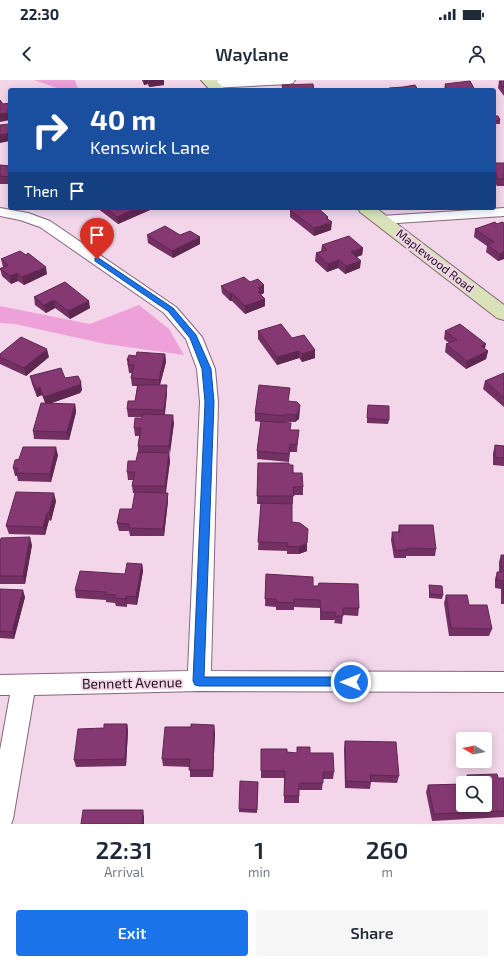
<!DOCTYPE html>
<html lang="en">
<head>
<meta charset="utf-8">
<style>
  :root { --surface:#fff; --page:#f6f6f7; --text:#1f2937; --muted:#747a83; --accent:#1a73e8 }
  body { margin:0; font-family:"Exo 2",sans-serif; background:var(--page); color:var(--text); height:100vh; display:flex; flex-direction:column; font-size:15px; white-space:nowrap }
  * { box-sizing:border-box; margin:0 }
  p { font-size:13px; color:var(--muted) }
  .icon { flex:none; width:22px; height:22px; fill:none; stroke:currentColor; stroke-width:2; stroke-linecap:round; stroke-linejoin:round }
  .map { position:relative; height:744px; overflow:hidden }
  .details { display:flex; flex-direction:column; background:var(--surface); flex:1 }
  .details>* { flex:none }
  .guide { position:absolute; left:8px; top:8px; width:488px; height:122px; border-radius:4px; box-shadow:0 2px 10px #0003; background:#1a4fa0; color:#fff; overflow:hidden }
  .needle { width:26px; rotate:280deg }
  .tools { position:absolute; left:456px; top:652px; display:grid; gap:8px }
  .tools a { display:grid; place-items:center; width:36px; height:36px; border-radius:4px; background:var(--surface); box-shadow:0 2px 10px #0003; font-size:20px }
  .pin { position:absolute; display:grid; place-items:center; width:34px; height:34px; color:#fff; margin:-41px -17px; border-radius:50% 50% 50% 0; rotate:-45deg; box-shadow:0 0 4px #0007 }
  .pin .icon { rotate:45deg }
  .me { position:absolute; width:44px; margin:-22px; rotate:270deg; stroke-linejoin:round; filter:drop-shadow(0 0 3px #0008) }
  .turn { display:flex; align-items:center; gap:14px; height:84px; padding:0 16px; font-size:18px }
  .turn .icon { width:52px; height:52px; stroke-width:2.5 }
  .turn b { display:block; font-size:28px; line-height:34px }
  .then { display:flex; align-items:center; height:38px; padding:0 16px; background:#0003; gap:8px; font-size:15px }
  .eta { display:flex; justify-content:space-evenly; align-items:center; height:68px; text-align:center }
  .eta b { font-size:24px; font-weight:600; line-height:28px }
  .primary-button { display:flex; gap:8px; margin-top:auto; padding:8px 16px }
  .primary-button a { flex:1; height:46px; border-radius:4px; background:var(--accent); color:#fff; font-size:16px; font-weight:600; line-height:46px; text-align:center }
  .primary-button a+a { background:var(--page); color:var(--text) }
  .status { display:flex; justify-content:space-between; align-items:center; height:28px; padding:0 20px; background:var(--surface); direction:ltr }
  .status svg { height:11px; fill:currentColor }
  header { display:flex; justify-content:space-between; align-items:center; height:52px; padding:0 16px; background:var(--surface); font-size:18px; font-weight:600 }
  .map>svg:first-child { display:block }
</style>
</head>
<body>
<div class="status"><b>22:30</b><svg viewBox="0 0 49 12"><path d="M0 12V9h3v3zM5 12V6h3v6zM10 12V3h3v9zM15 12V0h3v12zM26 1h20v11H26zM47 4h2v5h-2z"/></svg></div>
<header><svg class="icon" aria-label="back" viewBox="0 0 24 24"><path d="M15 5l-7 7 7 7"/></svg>Waylane<svg class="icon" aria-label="person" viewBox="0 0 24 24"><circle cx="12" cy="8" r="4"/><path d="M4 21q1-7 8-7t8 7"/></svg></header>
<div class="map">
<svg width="504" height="744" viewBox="0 0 504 744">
  <rect width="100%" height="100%" fill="#f4d6ea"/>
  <path fill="#eea0d8" d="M34,0H75L78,10H62Z
    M139,225L169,249L184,275L106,264L15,244L0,243V226L90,244Z"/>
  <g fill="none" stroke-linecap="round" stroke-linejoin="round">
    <defs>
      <path id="street" d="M220,0H295L293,3L289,4L212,8L208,7L206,4L208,1Z
        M0,128L28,133L50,141L176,227L202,257L215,289L218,322L211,591L504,592V612L199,611L34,615L13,739L11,744H0V670L10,615H0V595L188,591L200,322L197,289L186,259L164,233L40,147L20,140L0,136Z
        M504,128V136L382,144L377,143L375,140L377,137L382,136Z"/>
      <path id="secondary" d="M201,0H216L225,10H210Z
        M358,128H376L504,225V240L497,238L360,132Z"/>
    </defs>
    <use href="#street" stroke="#83687a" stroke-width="2"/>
    <use href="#secondary" stroke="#83687a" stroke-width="2"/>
    <use href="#street" fill="#fff" fill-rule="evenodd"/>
    <use href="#secondary" fill="#d9e2b9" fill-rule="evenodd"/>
  </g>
  <path fill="#733063" d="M142,0H164V5L149,7L148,4L144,5Z
    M499,1H504V16L498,8Z
    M445,4L475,10H444Z
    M494,36L500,40V44H494Z
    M494,83H504V106H497L494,101Z
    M0,85L10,86V104H0Z
    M97,128H149L150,130L118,144Z
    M290,130L328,140L331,150L314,156L290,137Z
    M504,143V179L498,181L486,172L487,166L474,157L475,149L497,144Z
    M147,155L200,164L173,178L148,163Z
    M322,165L363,168L362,175L357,177L360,188L345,194L338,188L327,192L315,181L316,173L321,171Z
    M1,179L47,194L24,205L18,201L11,204L2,196L0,188L3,187Z
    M65,202L90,228L70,239L55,228L46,233L35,225L34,217Z
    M250,202L264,205V213L261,215L265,226L245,234L232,221H230L222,213L221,206Z
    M258,251L292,258L315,278L302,282L299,278L277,285L258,259Z
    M445,251L485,269L488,271L486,279L466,289L445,272L446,264L449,263L444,259Z
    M0,274L49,277L26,296L0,284Z
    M165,274L166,282L160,305L167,313L165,335L174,343L169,374L170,381L166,413L168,421L164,456H130L129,451H119L117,443L132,429L135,413H133L132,406L133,400H128L127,392L136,381L138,372V366L139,356H135L134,348L142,338V337H128L127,329L135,321L137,306H132L131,298L132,293H129L127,280L136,276Z
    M504,293V327L483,309L485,301Z
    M30,296L65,298L82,310L80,313L49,324H75L76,332L69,360L34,359L33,351L45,323L42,315L37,317L32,304Z
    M289,316L288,321L300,325L299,339L295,342H284V343L298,358L297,372H290L289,382L257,379V371L261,342L255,341V333Z
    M367,329L389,340L388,344L367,343Z
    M495,365L504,366V386L493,385V373Z
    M58,375L51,402L18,401L17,396H15L13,388Z
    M258,383L289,385L303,407V415H293V424H291L292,442L307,471L299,474H287V471L258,470L261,424H257Z
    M56,421L51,441L49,440L45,455L9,454L6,446Z
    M399,445L436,469L435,476H406V478H394L391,460L392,452H398Z
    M0,463L32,465L25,504H0Z
    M501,475H504V524H501V509L495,508V499L497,492H499V482Z
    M142,484L143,491L137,525L127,524V527L116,526L115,523L106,522V520L76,518L75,510L125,494Z
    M266,494L313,506L359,528L358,536L343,535L342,544L334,543L335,540H320V528L294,527V530H276V527L265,526Z
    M429,505L443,515L442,519L429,518Z
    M0,509L25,517L14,559L0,558Z
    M446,515L469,525L492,549L489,556H449L444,523Z
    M127,644L128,651L126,686L76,687L74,680L104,648Z
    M215,652L213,697H190V687L163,686L162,679Z
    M345,661L399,696L397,703L371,702L370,709L345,708L344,669Z
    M297,667L310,673L334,692L333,699H323L322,710H299V723H284V698H261V669L287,672L297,673Z
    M467,695L498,698H504V737L432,741L426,712L428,705L485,703H465Z
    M258,702L257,733L239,732V729Z"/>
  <path fill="#5e2750" d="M144,0H148V4L144,5Z
    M149,0H164V5L149,7Z
    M10,29V40L0,42V34L7,30Z
    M10,53V61L0,63V55Z
    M138,128H149L150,130L118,144L117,137Z
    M328,137V144L332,142L331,150L314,156V148L326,138Z
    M200,157V164L173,178L172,171Z
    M363,168L362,175L350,179L351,172Z
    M504,172V179L498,181L500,174Z
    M339,180L338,188L327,192L328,184Z
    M361,181L360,188L345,194L346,186Z
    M46,187L47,194L24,205L22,197Z
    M17,193L18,201L11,204L10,196Z
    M264,205V213L261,214V218L258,220V208Z
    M232,213V221H230V214Z
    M265,219V226L245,234V226Z
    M54,220L55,228L46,233L44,225Z
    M89,221L90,228L70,239L68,231Z
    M486,264L484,272L481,266Z
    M47,269L49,277L26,296L24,288Z
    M315,270V278L302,282V274Z
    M299,271V278L277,285V277Z
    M488,271L486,279L466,289L467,281Z
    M165,274L166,282L159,308V300Z
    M81,302L82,310L80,313L46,325L44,317Z
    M167,305V313L164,337V330Z
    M40,307L42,315L37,317L36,309Z
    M75,324L76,332L69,360L67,352Z
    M300,325L299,339L295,342L296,335Z
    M173,335L174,343L170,374L169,366Z
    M56,367L58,375L51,402L50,394Z
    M169,373L170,381L165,414V406Z
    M54,413L56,421L51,441L49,433Z
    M168,413V421L164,456L163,449Z
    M47,433L49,440L45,455L43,447Z
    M30,457L32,465L25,504L23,496Z
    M307,463V471L299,474V467Z
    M142,484L143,491L137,525L136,517Z
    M23,510L25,517L14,559L12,552Z
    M126,516L127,524V527L125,519Z
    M127,644L128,651L126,686L125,679Z
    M214,645L215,652L213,697V690Z
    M143,730L144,737V744H142Z"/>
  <path fill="#863873" stroke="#5e2750" d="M470,1L475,10H448L445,4Z
    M499,1H504V8Z
    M313,4L314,10H283L282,5Z
    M415,5L418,10H390L389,8L403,7Z
    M0,20L3,24L10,23V29L7,30L9,33L0,34Z
    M494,36H498L500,40L494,41Z
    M10,44V53L0,55V45Z
    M494,83H504V99H498L494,90Z
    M0,85L10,86V97L0,96Z
    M106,128H138L117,137Z
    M297,128H318L328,137L326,138L332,142L314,148L290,130Z
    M495,142L497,144L502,142L504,143V172L500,174L487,165L494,162L475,149Z
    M165,146L180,155L190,151L200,157L172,171L147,155Z
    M349,156L363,168L351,172L361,181L346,186L339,180L328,184L316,173L327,170L322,165Z
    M20,171L26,175L28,173L46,187L22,197L17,193L10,196L0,189L8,185L1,179Z
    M244,197L250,202L258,199L264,205L258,208L261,211L258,212L265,219L245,226L232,213L230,214L221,206Z
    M65,202L89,221L68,231L54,220L44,225L34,217Z
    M281,244L292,258L304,255L315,270L302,274L299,271L277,277L258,251Z
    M460,244L486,264L481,266L488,271L467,281L446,264L457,260L445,251Z
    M21,257L47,269L24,288L0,277V274Z
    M137,272L165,274L159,300L131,298L134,285H128L129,280H127L129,275L136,276Z
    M61,288L65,298L78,296L81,302L79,305L44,317L40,307L36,309L30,296Z
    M504,293V318L485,301Z
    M138,305H167L164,330L127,329L128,321H135Z
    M259,305L290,308L288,321L297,322L300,325L299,331L296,335L285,334V336L255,333Z
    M41,323L75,324L67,352L33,351Z
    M368,325L389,326V340L367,338Z
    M142,334L173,335L169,366H138L141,348H134L135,338H142Z
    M261,341L291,343L290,350H299L297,365L290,364L289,374L257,371Z
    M495,365L504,366V378L495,377Z
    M23,367H56L50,394L16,393L18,388H13L15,380L19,379Z
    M138,372L169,373L165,406H132L135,392H127L128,381H136Z
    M258,383H289V385H293V393H302L303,407H293L294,416H257Z
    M16,412L54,413L49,433H47L43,447L6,446Z
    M135,412L168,413L163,449L129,448V444L117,443L120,429H132Z
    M261,423L292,424V442L300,443L308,449L307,463L299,467L287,466L288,463L258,462Z
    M399,445H433L436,469L407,468V470H395L392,452H400Z
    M30,457L23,496H0V463L1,458Z
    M501,475H504V516L503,501L497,500V492H502Z
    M127,483L142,484L136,517L126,516L125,519L115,518V515L105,514L106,512L75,510L80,491L125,494Z
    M266,494L313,497V506H318L319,503L358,504L359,528H343V536H335V532H321L320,520L294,519V523L276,522V519H265Z
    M429,505L442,506L443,515L430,514Z
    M0,509L23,510L12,552L0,551Z
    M446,515H467L469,525H487L492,549L451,548Z
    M104,644H127L125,679L74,680L78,649L104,648Z
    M191,644L214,645L213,690H189L190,679H162L165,647H191Z
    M345,661L396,662L399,696L370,695L371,702L346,701Z
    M297,667H310V673H333L334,692H323V703H299V716H284L285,691H261V669H287V672L297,673Z
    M497,694L498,698H504V731L434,734L428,705L463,704V725H485V703H468L467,695Z
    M240,701L258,702L257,730L239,729Z
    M83,730H143L142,744H81Z"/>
  <path fill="#1a73e8" stroke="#114b97" d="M97,177L173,228L196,255L211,289L214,322L204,597H351L355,598L357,602L355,605L351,606H199L195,605L193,601L205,322L202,289L190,258L168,231L95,181V178Z"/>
  <g text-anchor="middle" stroke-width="4" stroke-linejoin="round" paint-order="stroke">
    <g font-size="12" fill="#1e131b" stroke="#f4d6ea">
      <text transform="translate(435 181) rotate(38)" y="4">Maplewood Road</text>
    </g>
    <g font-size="14" fill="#1e131b" stroke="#f4d6ea">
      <text transform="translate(132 603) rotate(-1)" y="5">Bennett Avenue</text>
    </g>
  </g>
</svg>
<div class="tools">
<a><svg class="needle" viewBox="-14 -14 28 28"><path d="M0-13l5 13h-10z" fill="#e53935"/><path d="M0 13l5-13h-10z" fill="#747a83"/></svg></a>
<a><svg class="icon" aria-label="search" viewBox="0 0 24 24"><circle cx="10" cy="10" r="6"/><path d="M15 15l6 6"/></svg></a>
</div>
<div class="pin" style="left:97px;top:179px;background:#d93025"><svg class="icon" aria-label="arrive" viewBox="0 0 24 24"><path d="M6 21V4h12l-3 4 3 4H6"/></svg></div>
<svg class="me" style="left:351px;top:602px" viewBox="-20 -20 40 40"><circle r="17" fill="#1a73e8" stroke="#fff" stroke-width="3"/><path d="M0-11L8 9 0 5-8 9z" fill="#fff"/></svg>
<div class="guide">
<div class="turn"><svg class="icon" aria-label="right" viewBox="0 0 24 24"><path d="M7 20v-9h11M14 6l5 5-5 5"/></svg><div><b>40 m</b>Kenswick Lane</div></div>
<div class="then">Then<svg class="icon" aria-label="arrive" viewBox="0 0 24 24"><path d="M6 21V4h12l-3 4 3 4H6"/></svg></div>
</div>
</div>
<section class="details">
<div class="eta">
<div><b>22:31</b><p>Arrival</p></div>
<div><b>1</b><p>min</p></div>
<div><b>260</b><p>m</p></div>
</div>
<div class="primary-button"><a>Exit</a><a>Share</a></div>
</section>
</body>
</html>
